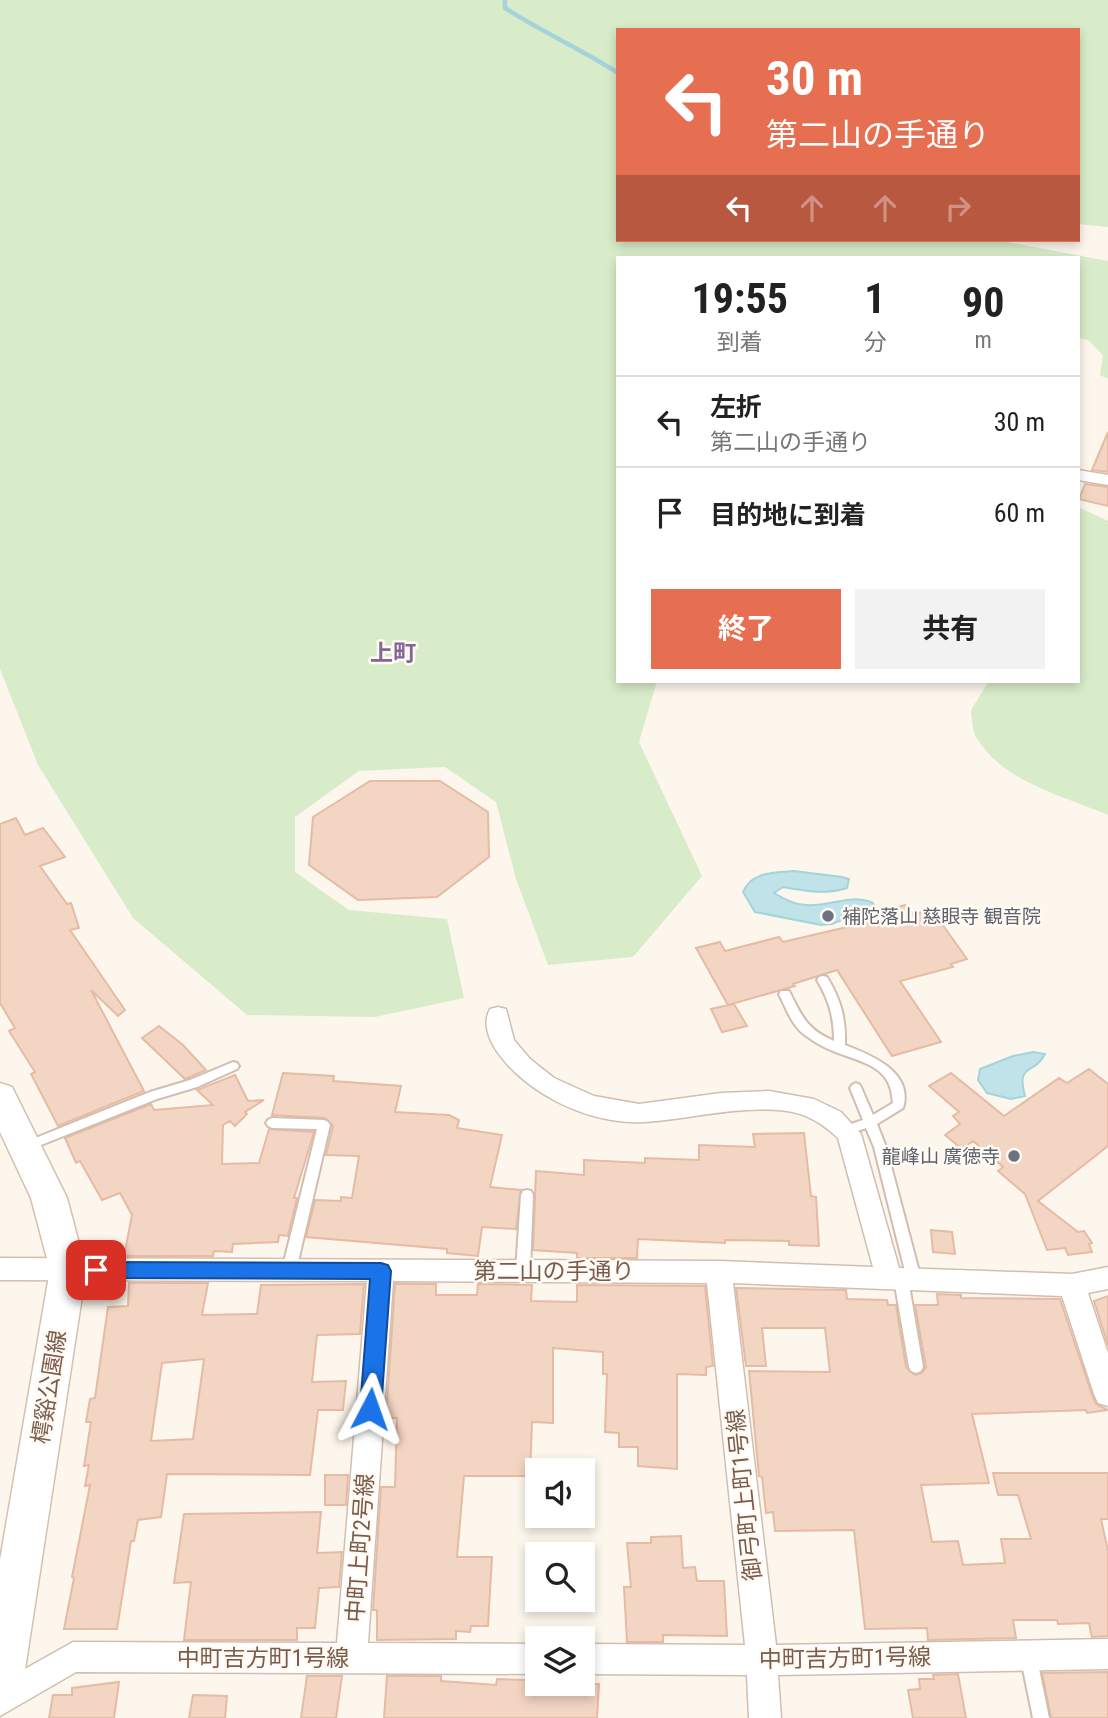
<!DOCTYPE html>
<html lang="ja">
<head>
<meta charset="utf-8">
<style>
  :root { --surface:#fff; --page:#f2f2f2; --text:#222; --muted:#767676; --line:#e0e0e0; --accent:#e76f51 }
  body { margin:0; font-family:"Roboto Condensed","Noto Sans JP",sans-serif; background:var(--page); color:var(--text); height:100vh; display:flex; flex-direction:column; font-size:26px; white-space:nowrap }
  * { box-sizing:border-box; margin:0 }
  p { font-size:23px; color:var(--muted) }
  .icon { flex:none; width:38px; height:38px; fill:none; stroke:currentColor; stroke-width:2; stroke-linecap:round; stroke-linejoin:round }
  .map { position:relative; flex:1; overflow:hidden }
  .side { position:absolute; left:616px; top:256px; width:464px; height:427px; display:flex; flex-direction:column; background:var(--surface); border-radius:0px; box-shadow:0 4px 10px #0003 }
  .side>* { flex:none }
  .top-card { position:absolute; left:616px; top:28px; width:464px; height:214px; border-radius:0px; box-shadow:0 4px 10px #0003; background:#e76f51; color:#fff; overflow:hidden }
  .controls { position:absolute; left:525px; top:1458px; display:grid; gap:14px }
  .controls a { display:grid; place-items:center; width:70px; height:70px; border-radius:0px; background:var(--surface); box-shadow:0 4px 10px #0003; font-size:35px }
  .pin { position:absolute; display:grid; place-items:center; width:60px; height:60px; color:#fff; margin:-30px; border-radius:14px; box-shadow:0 4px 10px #0006 }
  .me { position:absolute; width:77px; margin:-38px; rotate:4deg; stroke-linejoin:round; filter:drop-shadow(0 0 5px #0008) }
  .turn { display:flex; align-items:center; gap:24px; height:147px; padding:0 35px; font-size:32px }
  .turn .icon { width:91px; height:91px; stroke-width:2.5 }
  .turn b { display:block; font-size:49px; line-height:60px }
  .lanes { display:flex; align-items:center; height:66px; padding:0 35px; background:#0003; justify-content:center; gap:35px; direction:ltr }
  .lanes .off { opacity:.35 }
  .eta { display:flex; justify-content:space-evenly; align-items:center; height:119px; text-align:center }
  .eta b { font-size:42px; font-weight:700; line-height:49px }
  .action { display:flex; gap:14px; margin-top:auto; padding:14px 35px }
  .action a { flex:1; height:80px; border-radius:0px; background:var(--accent); color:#fff; font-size:28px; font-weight:700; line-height:80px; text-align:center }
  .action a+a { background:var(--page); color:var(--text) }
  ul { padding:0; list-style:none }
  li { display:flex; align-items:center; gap:21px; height:91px; padding:0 35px; border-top:2px solid var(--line) }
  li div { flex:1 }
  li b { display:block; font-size:26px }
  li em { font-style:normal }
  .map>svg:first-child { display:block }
</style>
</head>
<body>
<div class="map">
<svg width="1108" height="1718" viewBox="0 0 1108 1718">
  <rect width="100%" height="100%" fill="#fdf6ec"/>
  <path fill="#d8ecc9" d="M0,0H1108V227L1078,224V30H618V240H997L1108,261V379L1100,375L1103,355L1088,340L1078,338V257H618V681H657L639,742L702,876L633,957L548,965L516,879L496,802L445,767L359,771L295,817V872L349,910L447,919L464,998L375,1017L247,1015L133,918L38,765L0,669Z
    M1078,507L1108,521V815C1064,796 1002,782 976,737C972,730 972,718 971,710L989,681H1078Z"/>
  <path fill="#bfe3e8" stroke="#a5d3da" stroke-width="2" d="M794,871L842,877L849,879L847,888C825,895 806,891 783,887L774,893C782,898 796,905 806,905C830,907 850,893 873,903L874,907L832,924L821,925L755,912L743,892C752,871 774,873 794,871Z
    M1033,1052L1045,1054C1034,1076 1016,1062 1025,1096L1011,1099L987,1093L978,1080L980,1069L1013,1056Z"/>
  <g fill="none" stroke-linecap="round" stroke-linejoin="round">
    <path stroke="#a5d3da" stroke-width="4.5" d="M505,0V8C542,32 581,49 618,73"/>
  </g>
  <path fill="#f3d5c3" stroke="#e6bba3" stroke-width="2" fill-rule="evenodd" d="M1108,432V472L1092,470Z
    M1085,484L1108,487V506L1079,499Z
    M370,781H440L488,812L489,857L437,897L358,900L309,865L313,817Z
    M16,818L25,835L43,828L65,857L40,866L67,904L71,903L79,928L70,930L125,1010L118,1016L91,990L144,1091L58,1126L31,1074L35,1072L9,1031L15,1028L0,1003V824Z
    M905,905L913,914L932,910L967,959L951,964L953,967L900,981L941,1042L892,1056L837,970L793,984L795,986L728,1005L696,948L720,942L725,951L779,937L783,942L877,920L872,913Z
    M734,1004L747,1026L722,1032L711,1009Z
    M159,1026L183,1045L206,1070L185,1079L142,1038Z
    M1089,1069L1108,1084V1146L1038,1201L1078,1232L1084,1231L1092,1243L1089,1244L1092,1252L1068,1255L1065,1248L1047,1250L1025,1194L998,1171L1003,1167L973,1141L962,1149L945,1135L960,1124L953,1116L959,1112L929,1086L951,1073L1004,1116L1059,1078L1067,1083Z
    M283,1073L334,1076L333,1081L401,1086L395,1112L449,1115L459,1120L457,1128L502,1135L490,1187L521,1190L516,1229L482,1227L478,1256L447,1253V1249L306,1237L315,1200L341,1201V1197L352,1198L359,1156L326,1155L333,1126L325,1118L272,1115Z
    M235,1075L248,1101L264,1100L245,1112L247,1114L235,1126L230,1121L223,1125L222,1164L259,1163L269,1129L314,1132L294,1198H297L288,1236L279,1235L278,1242L233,1244L232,1252L214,1251L213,1256H124L132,1215L120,1193L102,1200L80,1161L76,1163L65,1138L151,1104L154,1110L213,1105L197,1090Z
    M804,1133L811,1196L816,1197L819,1246L789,1245V1241L725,1240V1243L638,1239L637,1258H577V1253L533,1250L536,1171L584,1175V1160L645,1163V1158L699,1160V1145L755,1147L753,1134Z
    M931,1230L952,1232L955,1254L933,1252Z
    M129,1283H208L202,1315L257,1314L261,1285L364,1284L360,1334L317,1335L312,1382L346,1381L343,1410H318L310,1475L167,1474L161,1517L138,1520L134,1541H131L117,1629H64L74,1578L72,1577L90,1485L85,1486L89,1465L84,1466L91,1422H86L90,1399L95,1398L108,1307L128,1306ZM204,1359L193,1439L151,1441L162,1363Z
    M395,1284H436V1295H477L478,1284L532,1285L531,1301L577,1302V1285L705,1286L713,1366L706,1367V1375L677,1374V1469L638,1466V1447H619V1433L605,1432L607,1374H603V1352L553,1348V1423L532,1422L530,1476H464L457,1557H492L488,1626H471L470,1632L456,1631V1639L377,1640V1610H373L381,1487H395L397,1418H386Z
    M736,1288L846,1290L847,1299L887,1300L888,1305H896L906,1367L915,1375L922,1373L926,1367L915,1305H938L937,1294L961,1295V1298L1060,1299L1092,1395L1096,1404L1108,1410L1087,1413L1086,1410L972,1414L989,1483L921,1485L932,1542L958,1541L963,1565L1005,1563L1001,1539H1031L1018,1495H998L993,1473H1108V1519H1101L1108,1551V1636L1092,1637L1089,1623L1058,1624L1057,1620H1013L1016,1638L928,1640L927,1628L865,1629L854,1530L775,1531L773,1512L766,1513L762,1477L759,1476L749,1371L830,1372L825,1328H762L766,1366H746Z
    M1108,1296V1345L1094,1301Z
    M325,1475H348L346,1505H325Z
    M321,1512L317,1553L342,1552L339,1587L319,1588L315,1628H297V1640H184L191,1582L174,1583L184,1514Z
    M681,1536L683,1568L695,1567L697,1581H724L727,1636L663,1635V1642H627L624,1587H631L627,1543H651V1537Z
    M1108,1672V1718H1051L1042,1673Z
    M958,1674L966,1718H913L908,1690L920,1689L919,1679H934L933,1675Z
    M307,1676H342L336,1718H301Z
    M387,1676H441V1681L496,1685L497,1679L526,1680V1684H599L597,1718H384Z
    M119,1682L114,1718H49L53,1695H72V1688Z
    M193,1695L227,1696L225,1718H189Z"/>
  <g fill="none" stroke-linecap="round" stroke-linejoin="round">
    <defs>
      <path id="service" d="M823,976L827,977C841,1000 846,1019 845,1045C871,1055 914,1072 903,1108L877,1124L886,1147L921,1279L919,1283L914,1284L909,1283L908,1279L923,1367L921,1371L916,1373L911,1371L909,1367L894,1279L896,1275L901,1274L906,1275L907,1279L874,1147L866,1128L846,1135L842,1133L840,1130L842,1127L863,1120L850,1088L852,1085L856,1083L860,1085L873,1115L893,1103C892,1098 892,1092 890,1087C883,1065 856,1060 838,1053C827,1049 814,1042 805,1035C792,1026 786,1008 779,994L781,991H789C802,1016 806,1029 834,1041C834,1017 829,1000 817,980L819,977Z
        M233,1062L237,1063L239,1066L237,1069L197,1087L157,1099L31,1149L27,1151L23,1149L21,1146L23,1143L150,1092L190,1080Z
        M272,1118L324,1120L328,1122L330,1125L296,1270L294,1274L289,1275L284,1274L282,1270L317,1129L272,1128L268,1126L266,1123L268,1120Z
        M527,1190L531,1191L533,1195L530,1271L528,1275L523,1276L518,1275L516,1271L521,1195L523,1191Z
        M1029,1651L1034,1654L1037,1659L1049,1718H1033L1021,1659L1024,1654Z"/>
      <path id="minor" d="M1078,470L1108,475V485L1078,480Z
        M498,1007L506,1009L514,1040L530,1059L554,1078L594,1096L639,1104L721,1093L769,1091L814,1099L841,1112L861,1134L899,1268L1072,1274L1108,1267V1289L1088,1293L1108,1353V1406L1098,1403L1094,1394L1062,1296L733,1283L776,1645L1108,1639V1669L778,1675L781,1718H749L747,1675L583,1674V1644L745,1645L707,1283L393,1281L368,1643L537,1644V1674L76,1672L0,1716V1683L73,1642L337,1643L367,1281L0,1280V1258L719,1261L873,1267L838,1138C823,1124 808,1114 787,1111C738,1105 692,1119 644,1122C593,1125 533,1097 502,1058C491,1045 481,1025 490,1009Z"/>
      <path id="secondary" d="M0,1083L12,1087L67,1198L86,1270L22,1689L16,1705L0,1711V1560L50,1270L31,1198L0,1132Z"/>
    </defs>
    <use href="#service" stroke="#d1beb0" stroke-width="4"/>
    <use href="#minor" stroke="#d1beb0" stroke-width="3"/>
    <use href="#secondary" stroke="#d6c0b0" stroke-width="3"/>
    <use href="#service" fill="#fff" fill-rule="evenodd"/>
    <use href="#minor" fill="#fff" fill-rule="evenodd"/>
    <use href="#secondary" fill="#fff" fill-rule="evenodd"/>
  </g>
  <path fill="#1a73e8" stroke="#114b97" stroke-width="2" d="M96,1262L381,1263L388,1265L391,1271L381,1409L378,1416L370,1419L363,1416L360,1409L370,1279L96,1278L89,1276L86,1270L89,1264Z"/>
  <g fill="#6b7280" stroke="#fffaf3" stroke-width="2.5">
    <circle cx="828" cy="916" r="7"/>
    <circle cx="1014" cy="1156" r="7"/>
  </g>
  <g text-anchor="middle" stroke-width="5" stroke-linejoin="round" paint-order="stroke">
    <g font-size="19" fill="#5b616d" stroke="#fffaf3" text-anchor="start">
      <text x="842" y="923">補陀落山 慈眼寺 観音院</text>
      <text x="1000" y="1163" text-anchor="end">龍峰山 廣徳寺</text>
    </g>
    <g font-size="23" font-weight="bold" fill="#846695" stroke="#fffaf3">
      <text x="393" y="661">上町</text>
    </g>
    <g font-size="23" fill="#7a5c4d" stroke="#fffaf3">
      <text x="554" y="1279">第二山の手通り</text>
      <text transform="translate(49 1387) rotate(-81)" y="8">樗谿公園線</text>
      <text transform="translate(744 1495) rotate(-96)" y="8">御弓町上町1号線</text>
      <text transform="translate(360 1548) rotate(-86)" y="8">中町上町2号線</text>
      <text x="263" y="1666">中町吉方町1号線</text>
      <text transform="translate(845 1658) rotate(-1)" y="8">中町吉方町1号線</text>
    </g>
  </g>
</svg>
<div class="controls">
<a><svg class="icon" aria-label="sound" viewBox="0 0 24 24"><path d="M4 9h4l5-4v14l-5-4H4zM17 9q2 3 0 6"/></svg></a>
<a><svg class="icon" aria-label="search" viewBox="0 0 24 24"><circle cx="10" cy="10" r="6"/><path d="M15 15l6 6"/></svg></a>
<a><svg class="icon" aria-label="layers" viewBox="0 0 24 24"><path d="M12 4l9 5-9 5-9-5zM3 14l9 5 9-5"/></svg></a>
</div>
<div class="pin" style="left:96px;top:1270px;background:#d93025"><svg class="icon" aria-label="arrive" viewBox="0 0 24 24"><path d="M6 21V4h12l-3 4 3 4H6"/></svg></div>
<svg class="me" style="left:370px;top:1409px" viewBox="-20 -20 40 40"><path d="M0-17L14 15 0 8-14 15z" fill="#1a73e8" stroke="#fff" stroke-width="4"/></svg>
<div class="top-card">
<div class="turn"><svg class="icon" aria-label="left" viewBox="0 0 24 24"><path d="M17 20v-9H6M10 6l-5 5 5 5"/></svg><div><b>30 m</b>第二山の手通り</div></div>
<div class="lanes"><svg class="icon" aria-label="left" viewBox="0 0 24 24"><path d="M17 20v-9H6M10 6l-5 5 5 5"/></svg><svg class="icon off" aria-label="ahead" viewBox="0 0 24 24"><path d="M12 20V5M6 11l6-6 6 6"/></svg><svg class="icon off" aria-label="ahead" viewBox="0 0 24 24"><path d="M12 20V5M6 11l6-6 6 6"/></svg><svg class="icon off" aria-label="right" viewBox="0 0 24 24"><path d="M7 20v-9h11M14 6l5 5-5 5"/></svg></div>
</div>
<section class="side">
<div class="eta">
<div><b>19:55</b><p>到着</p></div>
<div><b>1</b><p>分</p></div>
<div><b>90</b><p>m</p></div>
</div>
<ul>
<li><svg class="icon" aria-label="left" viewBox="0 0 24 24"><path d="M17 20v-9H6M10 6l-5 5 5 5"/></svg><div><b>左折</b><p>第二山の手通り</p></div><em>30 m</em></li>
<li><svg class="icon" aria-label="arrive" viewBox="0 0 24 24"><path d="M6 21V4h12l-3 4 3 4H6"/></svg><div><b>目的地に到着</b></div><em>60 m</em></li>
</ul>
<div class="action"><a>終了</a><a>共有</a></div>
</section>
</div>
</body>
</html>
